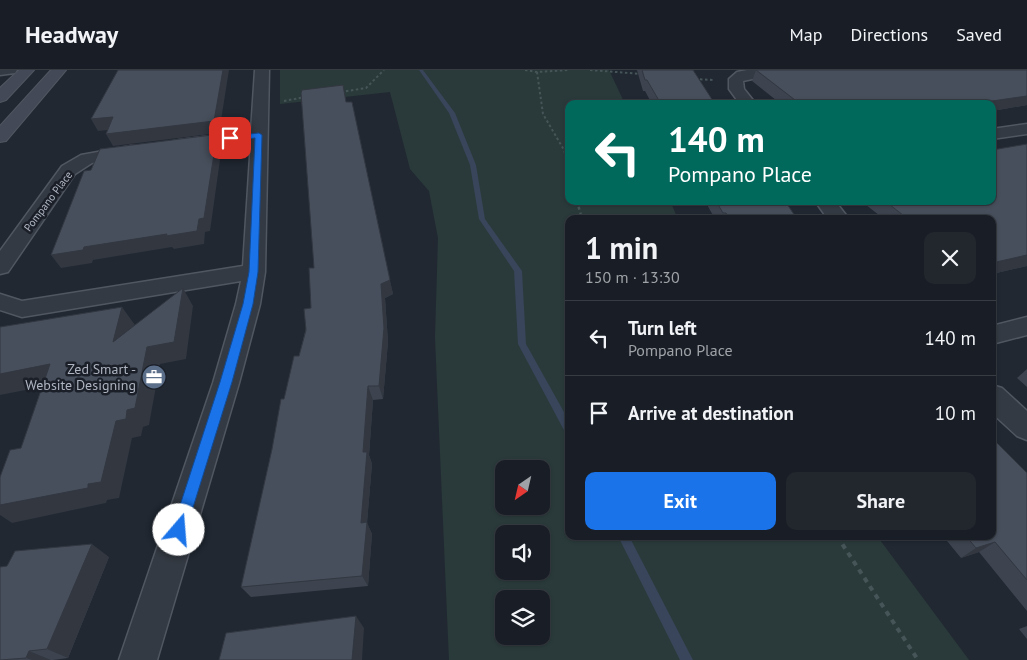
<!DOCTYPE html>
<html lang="en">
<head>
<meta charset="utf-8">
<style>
  :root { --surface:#191e26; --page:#22272e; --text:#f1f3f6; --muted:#9fa2a7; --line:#373c43; --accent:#1a73e8 }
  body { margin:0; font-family:"PT Sans",sans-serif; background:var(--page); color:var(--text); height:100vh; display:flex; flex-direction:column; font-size:19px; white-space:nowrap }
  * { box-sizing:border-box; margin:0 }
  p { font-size:16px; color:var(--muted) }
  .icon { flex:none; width:28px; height:28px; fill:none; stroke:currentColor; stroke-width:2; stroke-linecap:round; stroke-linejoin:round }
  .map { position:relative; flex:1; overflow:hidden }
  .side { position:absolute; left:565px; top:145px; width:431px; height:325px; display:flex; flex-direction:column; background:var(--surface); border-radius:10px; box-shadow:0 1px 4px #0004,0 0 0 1px var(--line) }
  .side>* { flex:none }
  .banner { position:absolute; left:565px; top:30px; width:431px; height:105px; border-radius:10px; box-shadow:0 1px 4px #0004,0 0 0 1px var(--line); background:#00695c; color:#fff; overflow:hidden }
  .needle { width:32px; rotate:214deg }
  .buttons { position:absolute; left:495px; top:390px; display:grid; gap:10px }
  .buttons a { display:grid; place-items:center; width:55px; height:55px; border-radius:10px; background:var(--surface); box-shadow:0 1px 4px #0004,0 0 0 1px var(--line); font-size:25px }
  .pin { position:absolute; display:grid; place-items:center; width:42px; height:42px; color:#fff; margin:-21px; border-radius:10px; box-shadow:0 2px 8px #0006 }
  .me { position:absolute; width:55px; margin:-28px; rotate:18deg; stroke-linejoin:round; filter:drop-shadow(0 0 4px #0008) }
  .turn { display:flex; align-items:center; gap:18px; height:105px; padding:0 20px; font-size:22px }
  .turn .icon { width:65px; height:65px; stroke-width:2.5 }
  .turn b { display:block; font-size:35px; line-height:42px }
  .round { display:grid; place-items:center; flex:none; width:52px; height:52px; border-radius:10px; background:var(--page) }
  .head { display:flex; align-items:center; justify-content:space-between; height:85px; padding:0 20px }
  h1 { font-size:30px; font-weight:700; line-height:38px }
  .primary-button { display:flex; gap:10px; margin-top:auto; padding:10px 20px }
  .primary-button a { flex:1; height:58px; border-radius:10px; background:var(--accent); color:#fff; font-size:20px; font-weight:700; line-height:58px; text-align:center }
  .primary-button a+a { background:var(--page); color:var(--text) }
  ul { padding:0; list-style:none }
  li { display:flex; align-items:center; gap:15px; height:75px; padding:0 20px; border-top:1px solid var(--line) }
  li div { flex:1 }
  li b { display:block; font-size:19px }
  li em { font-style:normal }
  header { display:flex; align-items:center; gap:30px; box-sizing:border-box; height:70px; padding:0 25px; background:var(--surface); border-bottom:1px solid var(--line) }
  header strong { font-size:24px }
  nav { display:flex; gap:28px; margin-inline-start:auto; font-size:18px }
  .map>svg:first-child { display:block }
</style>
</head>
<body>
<header>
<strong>Headway</strong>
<nav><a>Map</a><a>Directions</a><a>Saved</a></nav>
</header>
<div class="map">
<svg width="1027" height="590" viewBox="0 0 1027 590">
  <rect width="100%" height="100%" fill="#212832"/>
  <path fill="#2a3a3a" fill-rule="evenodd" d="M280,0H609L625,34H569V131H670L678,149H569V466H877L969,590H449L435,268L438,168L429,121L410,99L390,22L280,34ZM504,399H541V436H504ZM504,464H541V501H504ZM504,529H541V566H504Z"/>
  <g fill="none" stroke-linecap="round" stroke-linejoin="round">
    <path fill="#38455a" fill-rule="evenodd" d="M419,0H423L455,43L476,95L485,149L522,201L526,274L569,351V365L566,364L518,274L514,201L479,149L470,95L449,43Z
      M618,466H629L693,590H680Z"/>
    <defs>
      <path id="minor" d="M0,0H17L15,3L0,5Z
        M255,0H269L265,202L260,234L239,313L157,590H119L213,313L236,234L241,211L22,247L0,240V224L22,231L243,196L251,71L180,80L174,79L171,75L174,71L180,70L251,61Z
        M747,0H782L780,3L743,11L744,19L756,34H740L729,19V9L737,2Z
        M1027,54V64L992,69V59Z
        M131,76L137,77L140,81L137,85L92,93L75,104L8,202L0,204V181L62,96L81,85Z
        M815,131H835L849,149H828Z
        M1027,247V265L992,274V256Z
        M992,315L1002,318L1027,341V370L1017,366L992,343Z"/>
      <path id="secondary" d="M19,0H34L6,30L0,32V18Z
        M51,0H66L6,71L0,72V56Z"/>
    </defs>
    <use href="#minor" stroke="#515761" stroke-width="3"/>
    <use href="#secondary" stroke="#515761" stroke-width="2"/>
    <path stroke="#465558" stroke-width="2" stroke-dasharray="2.5 2.5" stroke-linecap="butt" d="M525,0L537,2L569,0
      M590,0L642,4
      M537,2L543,44L564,80L569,98
      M695,9L714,10
      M341,22L366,18L384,0
      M284,31L305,27"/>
    <path stroke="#465558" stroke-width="2.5" stroke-dasharray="3 3" stroke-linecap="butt" d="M568,97L569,99
      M577,131L582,149"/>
    <path stroke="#465558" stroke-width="4" stroke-dasharray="5 5" stroke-linecap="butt" d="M837,466L918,590"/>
    <use href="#minor" fill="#343a43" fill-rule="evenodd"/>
    <use href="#secondary" fill="#434956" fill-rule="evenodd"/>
  </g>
  <path fill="#3d444f" d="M637,0H693L715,34H652L645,21H643Z
    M756,0H1027V35L992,41V34H781L752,11Z
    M347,32L393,224L385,228L388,272L383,329L373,330L369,385L372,394L367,453L372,464L368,516L251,527L241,517L284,329L299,286L311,238L314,198Z
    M705,131H785L795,146L793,149H715Z
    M861,131H992L1027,196L992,204V149H884Z
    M1027,299V317L1017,308Z
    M1027,403V541L979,482L961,488L943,466H992Z
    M109,487L68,588L53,590H0Z
    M1027,556V569L1019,559Z"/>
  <path fill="#323740" d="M223,0H229L219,63L113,76L106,64Z
    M1027,26V35L992,41V34H971Z
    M352,32L393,224L385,228L388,272L383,329L379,316Z
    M113,47L119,59L98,61L91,49Z
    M212,65L217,77L216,82L220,90L210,161L205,162L204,174L174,179L172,177L93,190L92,193L61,198L51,185L199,149Z
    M1027,185V196L992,204V193Z
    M183,218L193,236L186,289L160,294L149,355L143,357L141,366L132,368L119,428L107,430L106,433L12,453L0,445V435L88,414L116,351L127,340L147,277Z
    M122,237L135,255L113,272Z
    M50,294L67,312L0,325V304Z
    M368,316L373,330L369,385L372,394L367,453L372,464L368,516L362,506L361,453L363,382Z
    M995,472L979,482L961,488L976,478Z
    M92,474L109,487L68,588L47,579Z
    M356,546L364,558L362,590H352Z
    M29,581L51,590H32L26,588Z"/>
  <path fill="#474f5c" stroke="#323740" d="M118,0H223L214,51L106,64L113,47L91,49Z
    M642,0H693L715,34H661L647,10H645Z
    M756,0H1027V26L971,34H794L790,31L795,30Z
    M343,15L346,32H352L390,210L381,214L384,258L379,316H368L363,382H367L361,453L367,452L362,506L241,517L272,379L281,329H284L294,286H299L306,260L304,239L311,238L309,198H314L301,23L302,20Z
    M212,65L210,78H215L204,148L199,149L197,161L166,166L167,164L84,177L83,180L51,185L84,101L91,100L100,79Z
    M1027,74V185L992,193V149H908L885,131H992V80Z
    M716,131H785L795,146L729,148L726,143H723Z
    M183,218L174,272L147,277L135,338L127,340L126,349L116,351L101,412L88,414V418L0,435V407L10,380L21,378L50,294L0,304V257L122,237L113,272Z
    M996,372L1027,403V510L995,472L976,478L966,466H992V373Z
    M92,474L47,579L29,581L26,588L0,590V497L7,496L15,481Z
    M356,546L352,590H219L226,563Z"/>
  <path fill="#1a73e8" stroke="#114b97" d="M259,63L262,65L258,202L253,234L232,312L186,460L184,465L179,467L174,465L172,460L220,312L243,234L249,202L255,68L230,71L226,68L230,66Z"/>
  <defs>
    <symbol id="office-disc" viewBox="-11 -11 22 22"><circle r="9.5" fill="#5c6f8a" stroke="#1a1f28"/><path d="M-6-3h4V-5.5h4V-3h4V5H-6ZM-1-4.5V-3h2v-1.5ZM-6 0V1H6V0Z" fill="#fff"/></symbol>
  </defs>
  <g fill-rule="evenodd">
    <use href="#office-disc" x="140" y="293" width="28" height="28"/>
  </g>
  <g text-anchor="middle" stroke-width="5" stroke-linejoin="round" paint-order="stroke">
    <g font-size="11" fill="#aeb4c0" stroke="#1a1f28">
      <text transform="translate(48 131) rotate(-53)" y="4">Pompano Place</text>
    </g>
    <g font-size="14" fill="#aeb4c0" stroke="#1a1f28" text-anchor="end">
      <text x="136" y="304">Zed Smart -<tspan x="136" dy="16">Website Designing</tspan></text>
    </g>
  </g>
</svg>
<div class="buttons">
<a><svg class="needle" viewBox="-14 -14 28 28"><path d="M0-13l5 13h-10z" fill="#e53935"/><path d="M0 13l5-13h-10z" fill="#9fa2a7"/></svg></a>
<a><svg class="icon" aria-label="sound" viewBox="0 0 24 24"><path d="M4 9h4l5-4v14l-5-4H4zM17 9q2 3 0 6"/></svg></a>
<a><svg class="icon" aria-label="layers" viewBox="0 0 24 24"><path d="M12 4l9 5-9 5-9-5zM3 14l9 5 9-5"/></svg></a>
</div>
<div class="pin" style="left:230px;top:68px;background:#d93025"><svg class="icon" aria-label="arrive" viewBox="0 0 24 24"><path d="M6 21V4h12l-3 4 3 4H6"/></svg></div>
<svg class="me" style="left:179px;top:460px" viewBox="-20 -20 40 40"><circle r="19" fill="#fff"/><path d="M0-13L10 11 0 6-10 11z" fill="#1a73e8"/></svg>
<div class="banner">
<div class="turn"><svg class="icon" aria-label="left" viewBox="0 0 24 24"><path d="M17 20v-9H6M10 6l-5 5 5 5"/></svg><div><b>140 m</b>Pompano Place</div></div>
</div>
<section class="side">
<div class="head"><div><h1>1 min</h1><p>150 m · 13:30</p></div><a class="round"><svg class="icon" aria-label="close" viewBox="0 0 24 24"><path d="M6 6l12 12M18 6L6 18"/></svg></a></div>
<ul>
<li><svg class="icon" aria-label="left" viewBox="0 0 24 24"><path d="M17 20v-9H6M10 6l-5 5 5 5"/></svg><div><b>Turn left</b><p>Pompano Place</p></div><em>140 m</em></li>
<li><svg class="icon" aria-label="arrive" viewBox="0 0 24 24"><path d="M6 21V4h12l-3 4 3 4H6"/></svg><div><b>Arrive at destination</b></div><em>10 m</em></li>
</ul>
<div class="primary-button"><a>Exit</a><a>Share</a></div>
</section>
</div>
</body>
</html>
